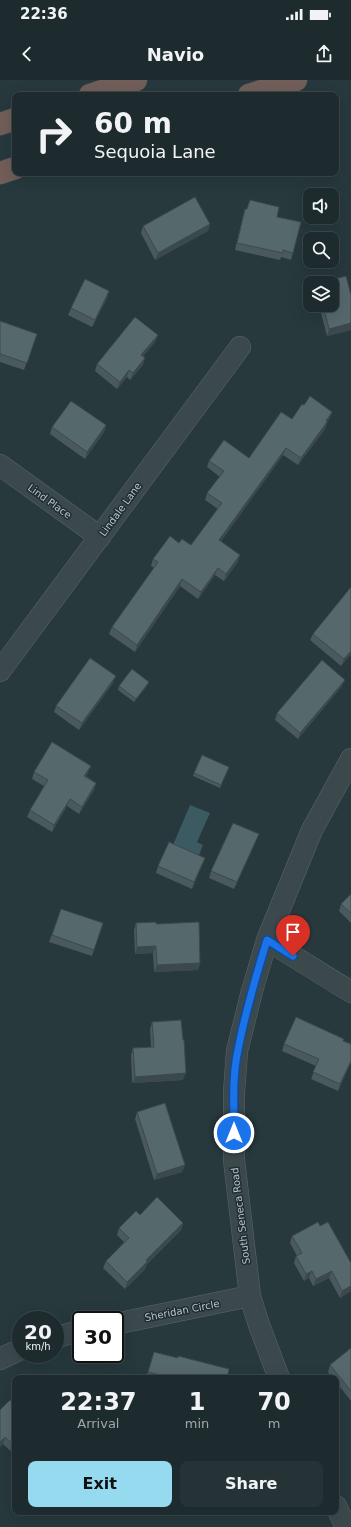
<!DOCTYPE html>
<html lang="en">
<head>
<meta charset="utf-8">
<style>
  :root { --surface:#1d2b2e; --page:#253336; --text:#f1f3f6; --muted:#a0a7aa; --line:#3b474a; --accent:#95daef }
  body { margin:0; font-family:"DejaVu Sans",sans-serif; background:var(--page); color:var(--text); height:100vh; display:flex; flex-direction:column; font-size:15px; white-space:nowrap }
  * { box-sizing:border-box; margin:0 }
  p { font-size:13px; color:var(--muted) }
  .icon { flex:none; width:22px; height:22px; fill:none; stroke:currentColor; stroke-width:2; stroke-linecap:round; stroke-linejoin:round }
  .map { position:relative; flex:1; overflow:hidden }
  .panel { position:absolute; left:12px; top:1295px; width:327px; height:140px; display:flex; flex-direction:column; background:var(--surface); border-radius:8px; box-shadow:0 4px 16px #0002,0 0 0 1px var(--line) }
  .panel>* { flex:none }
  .hud { position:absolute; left:12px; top:12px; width:327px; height:84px; border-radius:8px; box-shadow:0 4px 16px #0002,0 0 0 1px var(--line); background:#1d2b2e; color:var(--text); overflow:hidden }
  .controls { position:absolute; left:303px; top:108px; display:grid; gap:8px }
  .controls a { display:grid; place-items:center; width:36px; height:36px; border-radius:8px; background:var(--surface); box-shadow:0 4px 16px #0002,0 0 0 1px var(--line); font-size:20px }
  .speed { position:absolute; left:12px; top:1231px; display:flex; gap:8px; font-size:20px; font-weight:700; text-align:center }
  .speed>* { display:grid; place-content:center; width:52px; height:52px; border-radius:50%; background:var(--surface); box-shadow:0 4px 16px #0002,0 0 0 1px var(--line); line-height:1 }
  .speed small { font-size:10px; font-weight:400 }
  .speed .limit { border:2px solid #111; border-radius:6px; background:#fff; color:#111 }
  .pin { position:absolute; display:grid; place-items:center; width:34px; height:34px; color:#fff; margin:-41px -17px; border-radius:50% 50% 50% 0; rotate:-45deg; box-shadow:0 0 4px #0007 }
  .pin .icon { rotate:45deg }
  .me { position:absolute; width:44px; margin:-22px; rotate:0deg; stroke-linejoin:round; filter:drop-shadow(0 0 3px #0008) }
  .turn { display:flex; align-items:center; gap:14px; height:84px; padding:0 16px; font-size:18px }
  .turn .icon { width:52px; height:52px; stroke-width:2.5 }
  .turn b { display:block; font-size:28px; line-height:34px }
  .eta { display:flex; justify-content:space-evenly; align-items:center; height:68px; text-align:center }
  .eta b { font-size:24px; font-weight:700; line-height:28px }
  .action { display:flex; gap:8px; margin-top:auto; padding:8px 16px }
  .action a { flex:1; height:46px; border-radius:8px; background:var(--accent); color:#111; font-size:16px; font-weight:700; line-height:46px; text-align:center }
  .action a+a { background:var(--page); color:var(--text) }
  .status { display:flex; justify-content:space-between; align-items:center; height:28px; padding:0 20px; background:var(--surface); direction:ltr }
  .status svg { height:11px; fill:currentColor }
  header { display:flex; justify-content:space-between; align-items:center; height:52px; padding:0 16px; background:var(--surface); font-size:18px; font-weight:700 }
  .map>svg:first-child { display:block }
</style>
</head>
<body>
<div class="status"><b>22:36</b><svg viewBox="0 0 49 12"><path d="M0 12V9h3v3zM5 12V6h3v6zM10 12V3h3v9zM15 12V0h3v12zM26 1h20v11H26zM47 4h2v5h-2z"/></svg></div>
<header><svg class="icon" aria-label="back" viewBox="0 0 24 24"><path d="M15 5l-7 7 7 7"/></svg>Navio<svg class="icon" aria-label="share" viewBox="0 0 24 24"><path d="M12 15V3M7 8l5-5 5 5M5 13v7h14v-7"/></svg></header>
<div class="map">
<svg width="351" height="1447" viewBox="0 0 351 1447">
  <rect width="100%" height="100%" fill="#27393d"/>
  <path fill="#3c5a62" d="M190,725L210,733L197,762L203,765L199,775L173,765Z"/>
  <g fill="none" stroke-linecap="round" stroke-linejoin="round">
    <defs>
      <path id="street" d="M0,385L100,457
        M0,591L240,267
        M267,860L351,912
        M115,1244L250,1216
        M55,1258L81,1250
        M0,1279L21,1269
        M279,1298L259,1245L250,1216L234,1080V1012L237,971L252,911L267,860L312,750L351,679
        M336,1426L346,1447"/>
      <path id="highway" d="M90,15L136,0
        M249,15L296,0
        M0,44L15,39
        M0,93L15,88"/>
    </defs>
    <use href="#street" stroke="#59676b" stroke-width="22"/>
    <use href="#highway" stroke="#465458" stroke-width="23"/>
    <use href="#street" stroke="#3b494d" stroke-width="21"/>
    <use href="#highway" stroke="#725e58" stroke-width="22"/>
  </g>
  <path fill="#49595d" d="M250,120L277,137L293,173L291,180L281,177L280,180L235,170L243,136L245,129H247Z
    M210,144L208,151L155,180L141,153L143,146Z
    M109,211L107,218L92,247L68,235L71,228Z
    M351,215V250L327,256L319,225H332Z
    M0,241L37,254L24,290L0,282Z
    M158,255L155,262L143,276V285L130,300L127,297L117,309L95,291L97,284Z
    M304,325L332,332L329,339L327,342L325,349L298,385L283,375L221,461L238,482L224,501L215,495L198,519L180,506L135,572L109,554L112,547L154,488L151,486L153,479L179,463L191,465L218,429L205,420L207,413L220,397L207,387L209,381L249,378L292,339Z
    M106,345L104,352L85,379L50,354L52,347Z
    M351,507V574L341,586L310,560L313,554Z
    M113,603L79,650L54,632L56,626Z
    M119,606H147L134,622L118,610Z
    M342,606L298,659L275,640L277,633Z
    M229,687L220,708L193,696L194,693Z
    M34,692L88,693L86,696L96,703L94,710L79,734L67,726L52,752L27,737L30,730L44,706L32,699Z
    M256,761L234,809L209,798L211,791Z
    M205,778L192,809L156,793L158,786Z
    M351,814V843L339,831L341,824Z
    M61,829L103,843L92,876L49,862Z
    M136,843L156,844L200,883L198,890L154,892L153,873L135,874L134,850Z
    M152,942L183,960V1000L132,1003L131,975L133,968L151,967L150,949Z
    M344,961L351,964V982L338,1011L311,999L316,986L282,971L284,964Z
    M137,1032L185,1085L182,1092L154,1100L135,1039Z
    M140,1135L183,1143L181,1150L147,1184L145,1189L125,1209L103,1188L106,1181L124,1162L117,1155L119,1148Z
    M320,1146L351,1183V1211L340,1218L329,1198L313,1206L309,1198L304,1201L294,1183L296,1176H297L290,1163L292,1156Z
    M351,1268V1321L336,1302V1298H332L328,1292L330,1285Z
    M154,1272L227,1298H146Z
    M15,1324V1375L3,1364L0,1367V1330Z"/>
  <path fill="#3c494c" d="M210,144L208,151L155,180L158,173Z
    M109,211L107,218L92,247L95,240Z
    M351,243V250L327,256L329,249Z
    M158,255L155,262L139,282L141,275Z
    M145,278L143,285L130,300L133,293Z
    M129,290L127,297L117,309L120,302Z
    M332,332L325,349L298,385L301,378Z
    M106,345L104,352L85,379L87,372Z
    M286,368L283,375L217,467L219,460Z
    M240,475L238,482L224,501L226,494Z
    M218,488L215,495L198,519L201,512Z
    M182,499L180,506L135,572L137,565Z
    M351,571V574L341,586L344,579Z
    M116,596L113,603L79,650L82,643Z
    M345,600L342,606L298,659L300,653Z
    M149,602L147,606L134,622L136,619Z
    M91,686L88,693L82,702L84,696Z
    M96,703L94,710L79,734L82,727Z
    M70,719L67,726L52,752L54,745Z
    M259,754L256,761L234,809L237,802Z
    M205,778L202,785L192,809L194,802Z
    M156,866L153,873L135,874L137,867Z
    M200,883L198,890L154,892L157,885Z
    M351,981V982L338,1011L340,1004Z
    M186,993L183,1000L132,1003L135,997Z
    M185,1085L182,1092L154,1100L157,1094Z
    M183,1143L181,1150L147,1184L145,1189L125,1209L127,1202L146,1180Z
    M312,1191L309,1198L304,1201L306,1194Z
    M332,1191L329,1198L313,1206L316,1199Z
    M351,1206V1211L340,1218L342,1211Z
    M5,1357L3,1364L0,1367V1362Z"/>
  <path fill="#55686c" stroke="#3c494c" d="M195,117L210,144L158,173L143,146Z
    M250,120L279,127L277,137L301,142L293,173L283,170V173L237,163L245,129H247Z
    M346,196L351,215V243L329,249L323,225H332V203H320Z
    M85,199L109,211L95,240L71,228Z
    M135,237L158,255L141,275L145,278L133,293L129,290L120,302L97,284Z
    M0,241L37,254L27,283L0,274Z
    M310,316L332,332L326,341L327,342L301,378L286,368L219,460L240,475L226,494L218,488L201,512L182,499L137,565L112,547L158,482L153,479L170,456L179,463L182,459L191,465L222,423L207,413L224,391L209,381L224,360L249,378L281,332L292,339L302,324L304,325Z
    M71,321L106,345L87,372L52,347Z
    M351,507V571L344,579L313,554Z
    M90,578L116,596L82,643L56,626Z
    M322,580L345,600L300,653L277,633Z
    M132,589L149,602L136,619L119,606Z
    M52,662L91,686L84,696L96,703L82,727L70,719L54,745L30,730L48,700L34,692Z
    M202,675L229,687L221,705L194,693Z
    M233,743L259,754L237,802L211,791Z
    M169,762L205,778L194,802L158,786Z
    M351,814V833L341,824Z
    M61,829L103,843L94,870L52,855Z
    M156,842V844L199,842L200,883L157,885L156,866L137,867L136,843Z
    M296,937L344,959L343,961L351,964V981L340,1004L313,992L319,979L284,964Z
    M181,940L183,960H184L186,993L135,997L133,968L154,967L152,942Z
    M165,1023L185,1085L157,1094L137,1032Z
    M157,1117L183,1143L146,1180L147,1182L127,1202L106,1181L129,1158L119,1148L136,1131L140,1135Z
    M318,1142L320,1146L328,1142L351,1183V1206L342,1211L332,1191L316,1199L312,1191L306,1194L296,1176L302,1173L292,1156Z
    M351,1268V1311L330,1285Z
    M154,1272L178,1278V1276L229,1289L227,1298H173L148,1292Z
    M10,1320L15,1324V1366L5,1357L0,1362V1330Z"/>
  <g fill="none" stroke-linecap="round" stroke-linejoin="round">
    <defs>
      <path id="route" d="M234,1053C234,1025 232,997 238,970C245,933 256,896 267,860L293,876"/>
    </defs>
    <use href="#route" stroke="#114b97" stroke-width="10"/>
    <use href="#route" stroke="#1a73e8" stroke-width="7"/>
  </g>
  <g text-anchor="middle" stroke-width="3" stroke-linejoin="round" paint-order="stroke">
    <g font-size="10" fill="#b7c4c8" stroke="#202e32">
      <text transform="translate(50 421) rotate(36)" y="4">Lind Place</text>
      <text transform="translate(120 429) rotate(-54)" y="4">Lindale Lane</text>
      <text transform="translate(240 1136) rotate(-97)" y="4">South Seneca Road</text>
      <text transform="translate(182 1230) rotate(-11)" y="4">Sheridan Circle</text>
    </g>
  </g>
</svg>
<div class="controls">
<a><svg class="icon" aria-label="sound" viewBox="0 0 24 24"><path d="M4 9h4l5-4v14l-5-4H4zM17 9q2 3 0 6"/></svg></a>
<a><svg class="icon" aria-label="search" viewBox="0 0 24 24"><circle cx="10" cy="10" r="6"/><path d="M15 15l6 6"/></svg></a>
<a><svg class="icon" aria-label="layers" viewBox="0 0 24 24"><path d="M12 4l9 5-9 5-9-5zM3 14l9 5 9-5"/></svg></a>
</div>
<div class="speed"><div>20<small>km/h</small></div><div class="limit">30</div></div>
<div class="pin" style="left:293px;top:876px;background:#d93025"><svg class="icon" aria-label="arrive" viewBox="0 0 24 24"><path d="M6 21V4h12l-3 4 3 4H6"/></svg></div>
<svg class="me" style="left:234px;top:1053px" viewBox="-20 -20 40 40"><circle r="17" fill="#1a73e8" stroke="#fff" stroke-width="3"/><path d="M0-11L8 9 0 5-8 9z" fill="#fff"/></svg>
<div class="hud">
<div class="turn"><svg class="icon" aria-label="right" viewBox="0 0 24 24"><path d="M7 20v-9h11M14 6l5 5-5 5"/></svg><div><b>60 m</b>Sequoia Lane</div></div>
</div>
<section class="panel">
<div class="eta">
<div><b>22:37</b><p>Arrival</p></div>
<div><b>1</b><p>min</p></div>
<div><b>70</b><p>m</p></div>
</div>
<div class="action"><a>Exit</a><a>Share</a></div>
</section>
</div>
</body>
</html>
